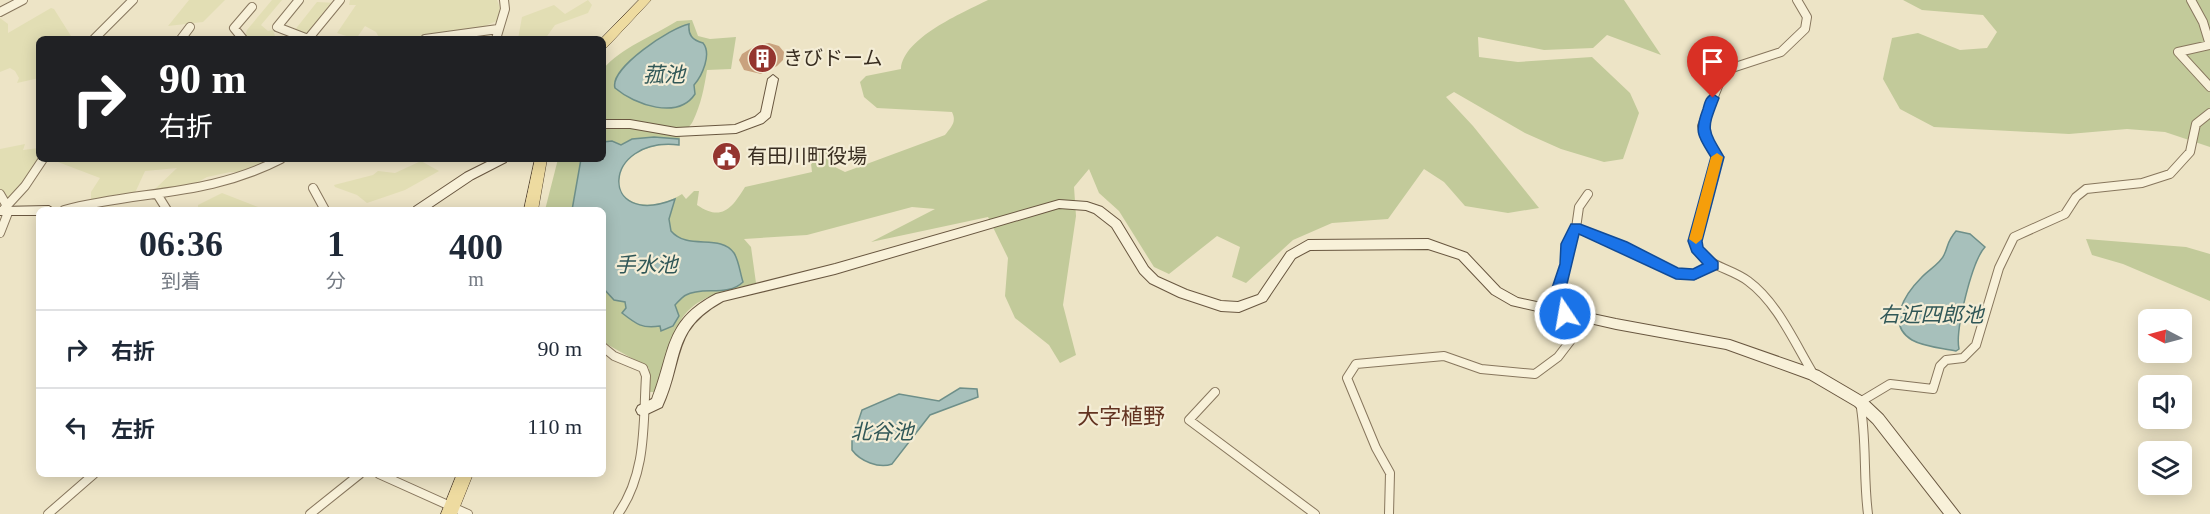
<!DOCTYPE html>
<html lang="ja">
<head>
<meta charset="utf-8">
<style>
  :root { --surface:#fff; --page:#f2f2f3; --text:#1f2937; --muted:#747a83; --line:#e0e1e3 }
  body { margin:0; font-family:"Times New Roman","Noto Sans JP",serif; background:var(--page); color:var(--text); height:100vh; display:flex; flex-direction:column; font-size:22px; white-space:nowrap }
  * { box-sizing:border-box; margin:0 }
  p { font-size:20px; color:var(--muted) }
  .icon { flex:none; width:33px; height:33px; fill:none; stroke:currentColor; stroke-width:2; stroke-linecap:round; stroke-linejoin:round }
  .map { position:relative; flex:1; overflow:hidden }
  .sheet { position:absolute; left:36px; top:207px; width:570px; height:270px; display:flex; flex-direction:column; background:var(--surface); border-radius:9px; box-shadow:0 3px 15px #0003 }
  .sheet>* { flex:none }
  .hud { position:absolute; left:36px; top:36px; width:570px; height:126px; border-radius:9px; box-shadow:0 3px 15px #0003; background:#202124; color:#fff; overflow:hidden }
  .needle { width:39px; rotate:276deg }
  .tools { position:absolute; left:2138px; top:309px; display:grid; gap:12px }
  .tools a { display:grid; place-items:center; width:54px; height:54px; border-radius:9px; background:var(--surface); box-shadow:0 3px 15px #0003; font-size:30px }
  .pin { position:absolute; display:grid; place-items:center; width:51px; height:51px; color:#fff; margin:-62px -26px; border-radius:50% 50% 50% 0; rotate:-45deg; box-shadow:0 0 6px #0007 }
  .pin .icon { rotate:45deg }
  .me { position:absolute; width:66px; margin:-33px; rotate:348deg; stroke-linejoin:round; filter:drop-shadow(0 0 4px #0008) }
  .turn { display:flex; align-items:center; gap:21px; height:126px; padding:0 24px; font-size:27px }
  .turn .icon { width:78px; height:78px; stroke-width:2.5 }
  .turn b { display:block; font-size:42px; line-height:51px }
  .eta { display:flex; justify-content:space-evenly; align-items:center; height:102px; text-align:center }
  .eta b { font-size:36px; font-weight:800; line-height:42px }
  ul { padding:0; list-style:none }
  li { display:flex; align-items:center; gap:18px; height:78px; padding:0 24px; border-top:2px solid var(--line) }
  li div { flex:1 }
  li b { display:block; font-size:22px }
  li em { font-style:normal }
  .map>svg:first-child { display:block }
</style>
</head>
<body>
<div class="map">
<svg width="2210" height="514" viewBox="0 0 2210 514">
  <rect width="100%" height="100%" fill="#ede4c6"/>
  <path fill="#e2deb4" d="M189,0H225L203,22L168,26Z
    M272,0H282L261,25L268,31L273,30L276,39H244L247,30Z
    M350,0H497L500,8L497,21L477,29L433,34L418,39H380L376,32L365,26L356,39L337,33L356,5H349Z
    M588,0L592,5L588,13L555,25L545,39H518L522,17L554,5L565,14Z
    M317,2L336,3L309,36L294,31Z
    M51,8L54,9L71,36L67,39H39V78L17,83L19,78L15,71L10,68L0,72V18L8,24V33Z
    M25,144L23,150L39,148V158L25,182L8,202L0,190V149Z
    M50,159H268L249,173L230,172L207,177L193,185L154,190L177,168L145,171L134,195L91,201V192L100,178Z
    M421,161L439,171L405,190L367,203L357,195L335,187L334,185L373,175L378,171L395,173Z
    M222,193L258,207L268,210H198V205Z"/>
  <path fill="#c2ca9a" d="M988,0H1624L1661,55L1607,35L1593,48L1544,50L1478,37L1479,57L1518,62L1592,57L1630,93L1639,113L1623,159L1604,162L1561,149L1525,133L1454,92L1446,97L1473,126L1539,208L1508,213L1465,206L1444,182L1424,169L1388,219L1332,223L1293,240L1246,283L1232,277L1240,247L1217,236L1169,274L1154,267L1119,211L1099,193L1089,169L1074,187L1076,216L1063,305L1076,355L1060,363L1049,345L1015,318L1005,296L1008,258L988,217L871,242L935,209L912,207L807,235L744,239L751,247L756,283C735,289 708,293 691,308C672,323 663,369 655,392H649V368L603,342V210H545L558,159H603V69C621,48 653,36 677,21L692,20L698,36L710,39L736,37L731,69L707,70C704,89 701,104 693,121C688,131 678,132 679,145C653,142 621,153 617,182C624,212 661,208 682,194L686,199L694,191H699L697,205C722,222 732,208 745,187L812,172L809,148L815,146L837,150L835,167L845,172L945,135C951,127 957,122 952,112L877,108L864,97L860,82L866,76L901,69C903,38 962,13 988,0Z
    M1903,0H2210V147L2165,132L2127,129L2069,134L1934,127L1900,109L1883,79L1892,38L1918,33L1960,50L1987,48L1997,32L1983,15L1922,10Z
    M2086,239L2186,247L2210,254V301L2123,264L2092,255Z"/>
  <path fill="#a7c0bb" stroke="#6e8f89" stroke-width="1.5" d="M689,24C688,35 692,40 703,43C712,54 702,76 694,85L695,94C678,120 635,105 615,88C609,68 672,27 689,24Z
    M654,137L679,139V145C601,136 598,230 675,199L669,219L671,231C688,251 720,233 734,253C739,261 740,273 743,282C728,297 702,286 686,295C682,297 678,302 675,305L679,316L673,326L661,331L660,326C642,329 636,324 622,313L626,308L625,302L614,300L603,288V210H572L581,159H603V142L612,141L621,145L632,139Z
    M1956,231L1970,234L1985,247C1972,261 1955,330 1959,349L1956,351C1943,348 1924,347 1912,340C1885,324 1906,293 1921,278C1927,271 1941,263 1944,255C1949,245 1946,243 1956,231Z
    M960,388L977,389L978,397L930,415L892,464C879,469 860,461 852,450V440L862,410L899,394L939,401Z"/>
  <path fill="#c9a27e" d="M769,43L779,46L784,52L783,60L777,66L761,74L744,70L739,60L742,54L755,46Z"/>
  <g fill="none" stroke-linecap="round" stroke-linejoin="round">
    <defs>
      <path id="street" d="M299,0L277,27L308,39
        M1797,0L1807,17L1805,29L1781,52L1729,69L1721,79L1702,126L1704,135L1717,157L1695,241C1704,268 1728,266 1748,281C1778,303 1795,344 1814,375
        M2191,0L2203,22L2210,45L2178,52L2210,87
        M0,12L23,0
        M94,39L133,0
        M181,39L190,27
        M243,39L234,28L252,7
        M308,39L340,0
        M425,39L498,29
        M496,39L505,9L504,0
        M313,188L325,210
        M0,194L7,206
        M157,194L167,210
        M64,210C140,190 207,197 281,159
        M2,211L25,186L43,159
        M1576,228L1622,246L1676,273L1694,275L1713,265
        M0,233L9,210
        M603,347L614,356L643,368L646,376C643,424 647,473 618,514
        M1215,392L1189,420L1315,514
        M379,474L468,514
        M48,514L94,474
        M310,514L360,474
        M1389,514L1390,473L1376,448L1347,378L1356,364L1444,356L1481,369L1535,374L1558,357L1571,340L1573,333L1559,288L1567,264L1568,244L1576,228L1579,207L1588,194
        M1868,514C1863,476 1867,439 1860,402L1890,384L1933,389L1940,366L1946,360L1963,358L1976,345L1999,268L2014,237L2065,214L2076,197L2086,189L2142,183L2170,174L2190,152L2196,124L2210,113"/>
      <path id="secondary" d="M773,75L778,79L770,117L763,123L736,133L676,136L630,128H603V120H630L676,128L735,125L755,117L761,112L768,79Z
        M493,159H508L506,162L473,179L427,210H412L414,207L465,173Z
        M1059,200L1087,202L1102,207L1120,221L1148,267L1158,277L1187,290L1221,301L1238,302L1258,295L1287,252L1308,240L1428,239L1467,253L1500,288L1518,298L1616,319L1730,340L1819,371L1865,398L1883,415L1960,514H1944L1873,423L1855,406L1809,379L1726,349L1616,329L1511,305L1492,294L1459,259L1428,249L1310,250L1295,258L1266,301L1239,312L1221,311L1179,297L1150,283L1140,273L1112,227L1094,213L1086,210L1059,208L835,274L723,301C670,330 684,360 662,407L643,416L638,414L636,410L638,406L652,399C671,351 664,321 716,294L835,264Z
        M49,206L55,210H39V215H0V207Z"/>
      <path id="primary" d="M639,0H651L607,47L603,48V39H601Z
        M535,159H547L538,210H524Z
        M457,474H473L457,514H441Z"/>
    </defs>
    <use href="#street" stroke="#87765d" stroke-width="10"/>
    <use href="#secondary" stroke="#695740" stroke-width="2"/>
    <use href="#primary" stroke="#554430" stroke-width="1"/>
    <use href="#street" stroke="#f8f1d9" stroke-width="8"/>
    <use href="#secondary" fill="#f8f1d9" fill-rule="evenodd"/>
    <use href="#primary" fill="#eedba0" fill-rule="evenodd"/>
  </g>
  <path fill="#1a73e8" stroke="#114b97" stroke-width="1.5" d="M1713,94L1719,98C1707,130 1706,127 1724,157L1702,241L1703,247L1718,262V269L1694,280L1676,279L1579,234L1566,288L1572,314L1570,318H1560L1552,288L1560,264L1561,244L1571,224H1580L1627,242L1678,268L1693,269L1703,264L1692,252L1688,241L1711,157C1698,136 1694,133 1703,109C1705,102 1706,96 1713,94Z"/>
  <path fill="#f59e0b" d="M1717,153L1723,157L1702,239L1696,244L1689,239L1711,157Z"/>
  <defs>
    <symbol id="building-disc" viewBox="-11 -11 22 22"><circle r="9.5" fill="#94352f" stroke="#f4edd6"/><path d="M-4-6H4V6H1V3H-1V6H-4ZM-2.5-4.3h1.7v1.8h-1.7ZM.8-4.3h1.7v1.8H.8ZM-2.5-1h1.7V.8h-1.7ZM.8-1h1.7V.8H.8Z" fill="#fff"/></symbol>
    <symbol id="civic-disc" viewBox="-11 -11 22 22"><circle r="9.5" fill="#94352f" stroke="#f4edd6"/><path d="M-.6-6.5H3V-4.5H.6V-3L4-1V1h2V6H-6V1h2V-1L-.6-3ZM-1.2 2.5V6h2.4V2.5Z" fill="#fff"/></symbol>
  </defs>
  <g fill-rule="evenodd">
    <use href="#building-disc" x="746" y="42" width="33" height="33"/>
    <use href="#civic-disc" x="710" y="140" width="33" height="33"/>
  </g>
  <g text-anchor="middle" stroke-width="4.5" stroke-linejoin="round" paint-order="stroke">
    <g font-size="20" fill="#382d20" stroke="#f4edd6" text-anchor="start">
      <text x="783" y="65">きびドーム</text>
      <text x="747" y="163">有田川町役場</text>
    </g>
    <g font-size="21" font-style="italic" fill="#305757" stroke="#f4edd6">
      <text x="664" y="82">菰池</text>
      <text x="646" y="272">手水池</text>
      <text x="1931" y="322">右近四郎池</text>
      <text x="882" y="439">北谷池</text>
    </g>
    <g font-size="22" fill="#633321" stroke="#f4edd6">
      <text x="1121" y="424">大字植野</text>
    </g>
  </g>
</svg>
<div class="tools">
<a><svg class="needle" viewBox="-14 -14 28 28"><path d="M0-13l5 13h-10z" fill="#e53935"/><path d="M0 13l5-13h-10z" fill="#747a83"/></svg></a>
<a><svg class="icon" aria-label="sound" viewBox="0 0 24 24"><path d="M4 9h4l5-4v14l-5-4H4zM17 9q2 3 0 6"/></svg></a>
<a><svg class="icon" aria-label="layers" viewBox="0 0 24 24"><path d="M12 4l9 5-9 5-9-5zM3 14l9 5 9-5"/></svg></a>
</div>
<div class="pin" style="left:1713px;top:98px;background:#d93025"><svg class="icon" aria-label="arrive" viewBox="0 0 24 24"><path d="M6 21V4h12l-3 4 3 4H6"/></svg></div>
<svg class="me" style="left:1565px;top:314px" viewBox="-20 -20 40 40"><circle r="17" fill="#1a73e8" stroke="#fff" stroke-width="3"/><path d="M0-11L8 9 0 5-8 9z" fill="#fff"/></svg>
<div class="hud">
<div class="turn"><svg class="icon" aria-label="right" viewBox="0 0 24 24"><path d="M7 20v-9h11M14 6l5 5-5 5"/></svg><div><b>90 m</b>右折</div></div>
</div>
<section class="sheet">
<div class="eta">
<div><b>06:36</b><p>到着</p></div>
<div><b>1</b><p>分</p></div>
<div><b>400</b><p>m</p></div>
</div>
<ul>
<li><svg class="icon" aria-label="right" viewBox="0 0 24 24"><path d="M7 20v-9h11M14 6l5 5-5 5"/></svg><div><b>右折</b></div><em>90 m</em></li>
<li><svg class="icon" aria-label="left" viewBox="0 0 24 24"><path d="M17 20v-9H6M10 6l-5 5 5 5"/></svg><div><b>左折</b></div><em>110 m</em></li>
</ul>
</section>
</div>
</body>
</html>
